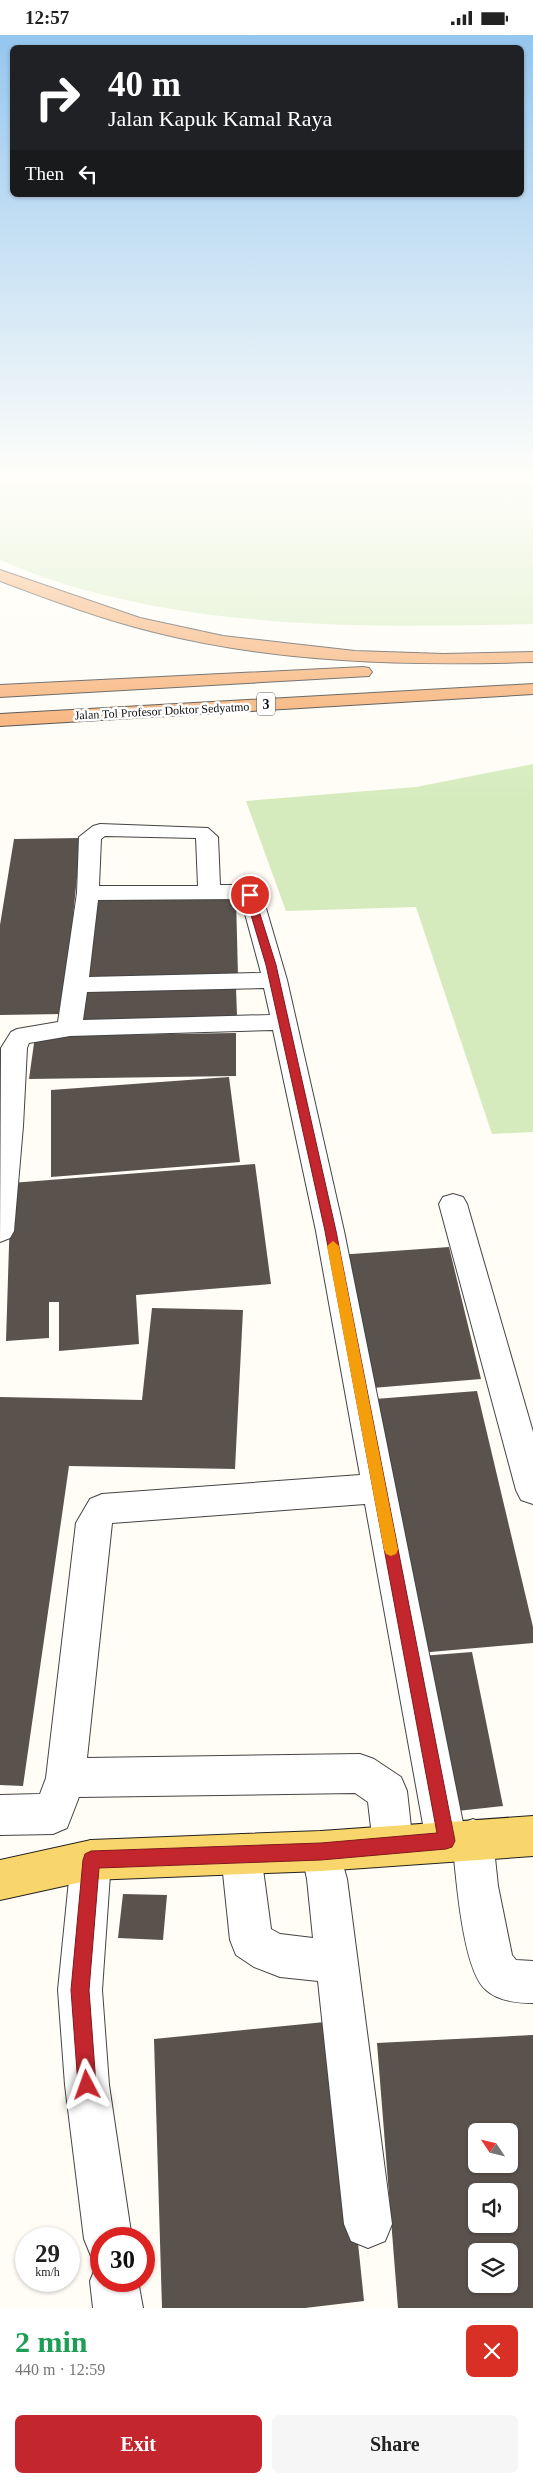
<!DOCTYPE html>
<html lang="en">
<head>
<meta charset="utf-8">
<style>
  :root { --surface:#fff; --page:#f6f6f6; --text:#222; --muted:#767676; --accent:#c4262e }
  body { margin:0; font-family:"Times New Roman",serif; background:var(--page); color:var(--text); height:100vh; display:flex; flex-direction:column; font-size:19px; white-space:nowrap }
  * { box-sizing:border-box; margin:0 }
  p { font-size:16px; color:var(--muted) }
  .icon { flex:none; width:28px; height:28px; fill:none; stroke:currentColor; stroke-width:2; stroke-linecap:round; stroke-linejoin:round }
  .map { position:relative; height:2273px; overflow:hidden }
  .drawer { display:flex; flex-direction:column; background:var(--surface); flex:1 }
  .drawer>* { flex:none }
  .hud { position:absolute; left:10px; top:10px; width:514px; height:152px; border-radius:8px; box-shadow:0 1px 4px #0004; background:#202124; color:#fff; overflow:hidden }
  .needle { width:32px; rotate:305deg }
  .tools { position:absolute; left:468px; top:2088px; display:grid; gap:10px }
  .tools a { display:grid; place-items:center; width:50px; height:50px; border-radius:8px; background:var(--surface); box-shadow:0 1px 4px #0004; font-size:25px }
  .speed { position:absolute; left:15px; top:2192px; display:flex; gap:10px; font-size:25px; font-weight:700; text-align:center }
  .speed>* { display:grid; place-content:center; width:65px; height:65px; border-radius:50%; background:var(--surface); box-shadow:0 1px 4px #0004; line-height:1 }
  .speed small { font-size:12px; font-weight:400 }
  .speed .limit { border:8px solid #d22; background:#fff; color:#111 }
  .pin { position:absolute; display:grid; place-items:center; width:42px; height:42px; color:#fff; margin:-21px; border:2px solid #fff; border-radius:50%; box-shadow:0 1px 5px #0007 }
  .me { position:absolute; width:55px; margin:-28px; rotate:356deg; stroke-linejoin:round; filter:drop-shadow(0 0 4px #0008) }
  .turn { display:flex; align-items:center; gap:18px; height:105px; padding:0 15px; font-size:22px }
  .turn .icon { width:65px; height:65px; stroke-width:2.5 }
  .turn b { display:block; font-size:35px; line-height:42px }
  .then { display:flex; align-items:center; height:48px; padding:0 15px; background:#0003; gap:10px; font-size:19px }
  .round { display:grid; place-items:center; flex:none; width:52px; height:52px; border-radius:8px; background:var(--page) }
  .summary { display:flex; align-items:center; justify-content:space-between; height:85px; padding:0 15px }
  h1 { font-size:30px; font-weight:700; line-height:38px; color:#1e9e55 }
  .primary-button { display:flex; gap:10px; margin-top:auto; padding:10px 15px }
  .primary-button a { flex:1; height:58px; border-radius:8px; background:var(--accent); color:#fff; font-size:20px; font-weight:700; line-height:58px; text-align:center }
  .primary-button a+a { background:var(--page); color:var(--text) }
  .status { display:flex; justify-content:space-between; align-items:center; height:35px; padding:0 25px; background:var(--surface); direction:ltr }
  .status svg { height:14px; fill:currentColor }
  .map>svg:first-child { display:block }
</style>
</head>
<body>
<div class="status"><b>12:57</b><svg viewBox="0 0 49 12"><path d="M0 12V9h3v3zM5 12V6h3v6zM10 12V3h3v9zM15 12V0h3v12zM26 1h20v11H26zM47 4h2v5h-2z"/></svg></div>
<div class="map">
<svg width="533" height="2273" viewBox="0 0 533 2273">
  <rect width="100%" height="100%" fill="#fffdf5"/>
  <path fill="#d5ebbd" d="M0,448H533V589C359,593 162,596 0,525Z
    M533,729V1097L492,1099L416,872L286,876L246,766L416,752Z"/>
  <path fill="#5a524d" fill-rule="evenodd" d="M81,803L63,979L0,980V890L14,804Z
    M236,862L238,942L82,946L90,865Z
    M236,952L237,981L79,985L81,956Z
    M236,998V1041L29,1044L35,1001Z
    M229,1042L240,1127L51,1142V1055Z
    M255,1129L271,1249L136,1260L139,1309L59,1316V1267H49V1303L6,1306L11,1148Z
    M449,1212L481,1344L360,1354L338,1220Z
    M152,1273L243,1275L235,1434L69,1431L23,1751L0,1750V1362L142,1365Z
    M477,1356L533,1592V1608L419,1618L375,1364Z
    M472,1617L503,1771L448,1777L421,1621Z
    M123,1859L167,1860L163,1905L118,1903Z
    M335,1986L364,2266L305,2273H162L154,2004Z
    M533,2000V2273H398L377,2008ZM476,2096H509V2129H476ZM476,2156H509V2189H476ZM476,2216H509V2249H476Z"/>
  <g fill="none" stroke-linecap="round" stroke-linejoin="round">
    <defs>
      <path id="minor" d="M100,789L208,793L218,802L220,850H239L258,855L263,863L287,945L344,1196L463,1788L473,1784L487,1790L493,1804L498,1851L512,1920L516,1925L533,1926V1968C517,1968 498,1966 486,1955C464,1937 457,1852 454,1823L446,1826L432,1820L426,1806L365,1469L112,1488L87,1723L360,1719L374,1724L401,1742L407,1756L413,1810L407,1824L393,1830L379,1824L373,1810L368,1767L355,1758L79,1762L67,1793L53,1799L0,1800V1760L40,1759L46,1743L76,1488L90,1464L102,1459L360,1440L316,1196L273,995L70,1001L29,1008L27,1013L23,1091L14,1196L10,1203L0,1207L1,1013L11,997L17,994L58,987L77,858L79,802L93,791ZM105,801L196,803L198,851H99L101,804ZM241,864L261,938L89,942L98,865ZM264,953L270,980L83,985L87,957Z
        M453,1159L463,1162L467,1169L533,1397V1469L521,1465L516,1455L439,1169L443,1162Z
        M321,1796L335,1802L347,1844L392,2189L385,2206L368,2213L351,2206L344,2189L318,1946L280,1942L254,1932L236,1920L230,1905L221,1819L227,1805L241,1799L255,1805L261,1819L271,1894L280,1899L313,1903L307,1844L301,1816L307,1802Z
        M91,1805L105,1811L111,1825L102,1955L109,2050L132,2204H101V2225L91,2221L84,2204L65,2050L58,1955L71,1825L77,1811Z
        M101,2227V2246H138L143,2273H93L90,2246L97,2229Z"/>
      <path id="major" d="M533,1781V1821L321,1836L91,1845L0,1865V1825L91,1805L321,1796Z"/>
      <path id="highway" d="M0,535L140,583L223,601L355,616L444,619L533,617V627C406,631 278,628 154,597C101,584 51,565 0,546Z
        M363,632L369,633L372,637L369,641L0,662V650Z
        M533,649V659L0,691V679Z"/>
    </defs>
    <use href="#minor" stroke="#444" stroke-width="2"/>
    <use href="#major" stroke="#222" stroke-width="2"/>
    <use href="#highway" stroke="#222" stroke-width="2"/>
    <use href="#minor" fill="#fff" fill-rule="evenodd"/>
    <use href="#major" fill="#f9d66b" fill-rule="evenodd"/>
    <use href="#highway" fill="#f5a25d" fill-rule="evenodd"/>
  </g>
  <linearGradient id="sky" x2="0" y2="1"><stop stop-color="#95c6ee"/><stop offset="0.58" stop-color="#fffefa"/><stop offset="1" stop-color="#fffefa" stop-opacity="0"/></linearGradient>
  <rect width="533" height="766" fill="url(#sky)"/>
  <path fill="#c4262e" stroke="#7f191e" d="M250,857L254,860L276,930L336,1196L455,1806L452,1812L446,1814L321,1825L99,1833L89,1955L96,2050L93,2057L87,2059L80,2057L78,2050L71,1955L83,1825L85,1819L91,1816L321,1808L437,1798L325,1196L266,930L245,860Z"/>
  <path fill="#f59e0b" d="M333,1206L339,1211L398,1515L396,1519L391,1521L386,1519L384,1515L327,1211Z"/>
  <g text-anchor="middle" stroke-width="5" stroke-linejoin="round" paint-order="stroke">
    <g font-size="12" fill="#111" stroke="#fff">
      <text transform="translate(162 676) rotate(-3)" y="4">Jalan Tol Profesor Doktor Sedyatmo</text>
    </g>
    <rect fill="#fff" stroke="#585858" stroke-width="1" x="257" y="657.5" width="18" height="23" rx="4"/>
    <g font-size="14" font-weight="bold" fill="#111">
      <text x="266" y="674">3</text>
    </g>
  </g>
</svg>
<div class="tools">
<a><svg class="needle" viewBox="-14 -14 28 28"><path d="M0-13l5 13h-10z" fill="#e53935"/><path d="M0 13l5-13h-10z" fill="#767676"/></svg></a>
<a><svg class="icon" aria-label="sound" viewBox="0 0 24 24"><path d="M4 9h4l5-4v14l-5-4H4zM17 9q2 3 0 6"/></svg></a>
<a><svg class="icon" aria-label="layers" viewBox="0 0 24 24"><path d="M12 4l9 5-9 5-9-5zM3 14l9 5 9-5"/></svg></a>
</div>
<div class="speed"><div>29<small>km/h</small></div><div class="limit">30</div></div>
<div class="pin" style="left:250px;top:860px;background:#d93025"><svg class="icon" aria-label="arrive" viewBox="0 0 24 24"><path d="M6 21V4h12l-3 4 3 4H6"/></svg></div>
<svg class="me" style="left:87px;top:2050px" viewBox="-20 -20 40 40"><path d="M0-17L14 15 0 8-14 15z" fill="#c4262e" stroke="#fff" stroke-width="4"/></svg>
<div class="hud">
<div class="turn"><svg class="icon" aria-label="right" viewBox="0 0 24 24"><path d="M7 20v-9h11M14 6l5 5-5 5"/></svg><div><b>40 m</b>Jalan Kapuk Kamal Raya</div></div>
<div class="then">Then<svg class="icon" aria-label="left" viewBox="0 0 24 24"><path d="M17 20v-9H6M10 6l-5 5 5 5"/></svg></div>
</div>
</div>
<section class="drawer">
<div class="summary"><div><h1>2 min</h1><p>440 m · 12:59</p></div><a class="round" style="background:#d93025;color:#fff"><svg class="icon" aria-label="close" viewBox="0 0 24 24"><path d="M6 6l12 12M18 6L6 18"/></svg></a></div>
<div class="primary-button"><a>Exit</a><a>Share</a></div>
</section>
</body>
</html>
